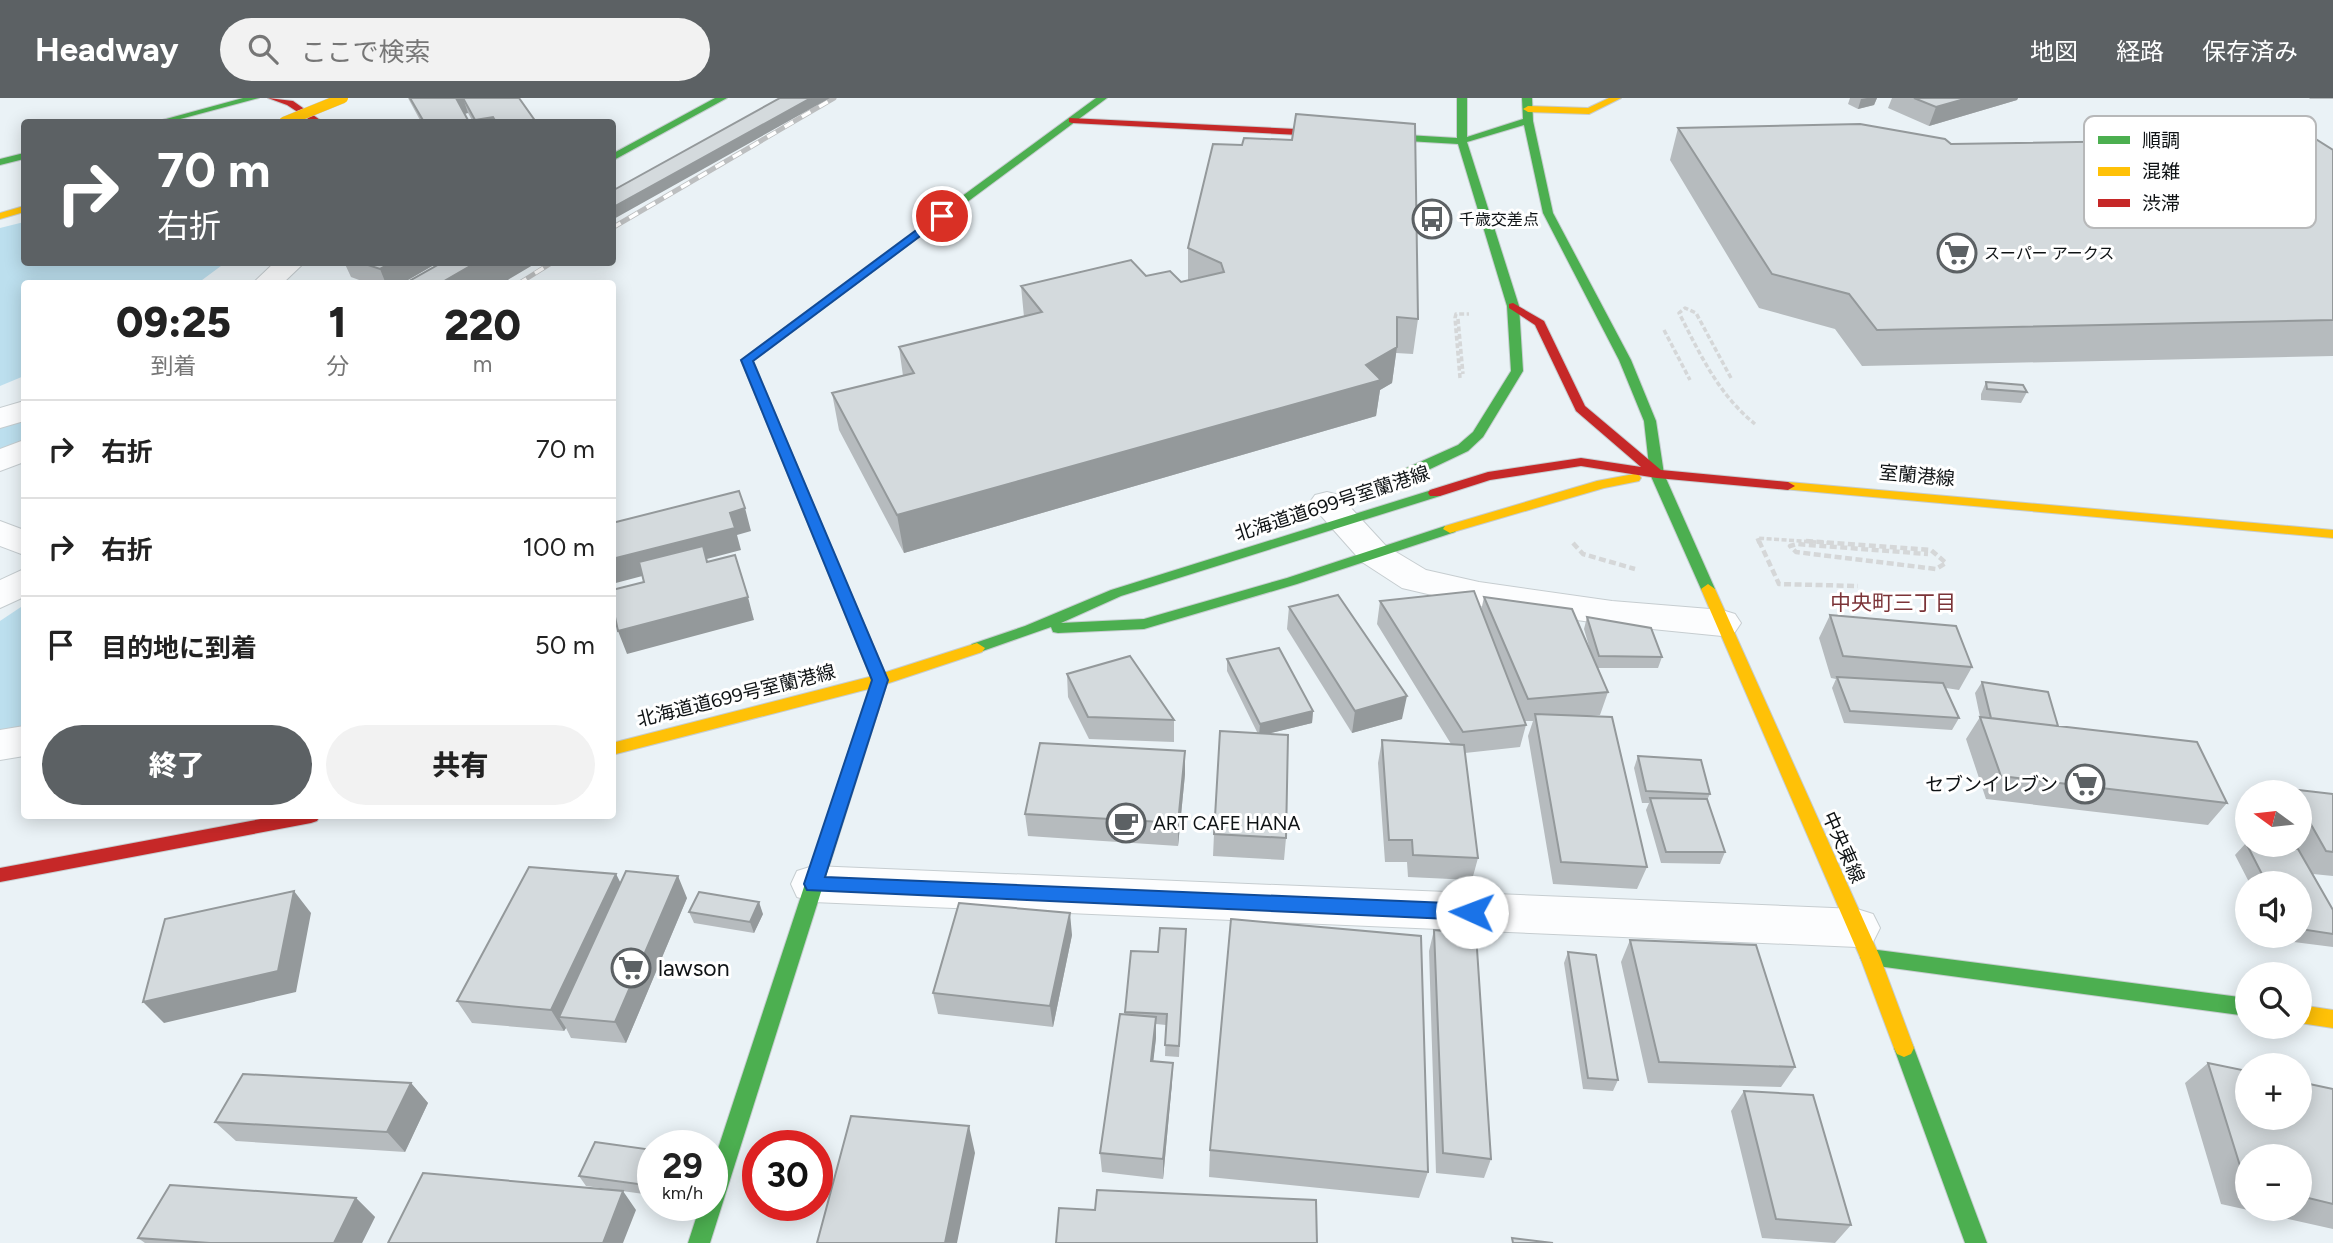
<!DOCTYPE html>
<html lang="ja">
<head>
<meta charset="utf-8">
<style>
  :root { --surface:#fff; --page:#f2f2f2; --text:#222; --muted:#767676; --line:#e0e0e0; --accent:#5c6164 }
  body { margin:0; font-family:Figtree,"Noto Sans JP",sans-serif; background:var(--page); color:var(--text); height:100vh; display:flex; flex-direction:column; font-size:26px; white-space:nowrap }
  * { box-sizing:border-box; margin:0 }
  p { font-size:23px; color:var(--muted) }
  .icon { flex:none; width:38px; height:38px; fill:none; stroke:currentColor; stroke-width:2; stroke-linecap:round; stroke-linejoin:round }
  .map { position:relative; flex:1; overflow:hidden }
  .details { position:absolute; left:21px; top:182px; width:595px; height:539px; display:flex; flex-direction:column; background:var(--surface); border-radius:7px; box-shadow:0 4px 18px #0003 }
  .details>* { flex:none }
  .top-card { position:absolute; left:21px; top:21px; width:595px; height:147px; border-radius:7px; box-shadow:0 4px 18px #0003; background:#5c6164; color:#fff; overflow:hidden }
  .needle { width:46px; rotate:285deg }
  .controls { position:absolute; left:2235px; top:682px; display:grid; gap:14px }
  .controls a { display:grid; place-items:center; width:77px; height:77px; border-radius:50%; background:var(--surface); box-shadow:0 4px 18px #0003; font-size:35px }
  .speed { position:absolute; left:637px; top:1032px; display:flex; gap:14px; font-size:35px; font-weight:700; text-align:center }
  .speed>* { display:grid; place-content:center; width:91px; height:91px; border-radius:50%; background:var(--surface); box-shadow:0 4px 18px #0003; line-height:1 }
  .speed small { font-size:18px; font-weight:400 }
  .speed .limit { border:10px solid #d22; background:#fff; color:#111 }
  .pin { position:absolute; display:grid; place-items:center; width:60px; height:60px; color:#fff; margin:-30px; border:4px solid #fff; border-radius:50%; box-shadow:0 2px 7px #0007 }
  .me { position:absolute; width:77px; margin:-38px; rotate:272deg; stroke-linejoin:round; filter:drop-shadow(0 0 5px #0008) }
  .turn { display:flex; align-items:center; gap:24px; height:147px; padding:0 21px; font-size:32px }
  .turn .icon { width:91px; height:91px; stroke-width:2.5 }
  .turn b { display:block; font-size:49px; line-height:60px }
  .eta { display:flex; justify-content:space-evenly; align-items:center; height:119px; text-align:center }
  .eta b { font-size:42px; font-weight:800; line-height:49px }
  .action { display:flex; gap:14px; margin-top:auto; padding:14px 21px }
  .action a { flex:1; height:80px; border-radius:42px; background:var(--accent); color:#fff; font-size:28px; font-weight:800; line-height:80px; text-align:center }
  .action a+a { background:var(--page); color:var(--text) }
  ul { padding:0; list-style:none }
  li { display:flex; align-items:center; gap:21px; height:98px; padding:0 21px; border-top:2px solid var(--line) }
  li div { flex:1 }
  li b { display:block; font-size:26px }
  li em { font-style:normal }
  header { display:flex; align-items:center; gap:42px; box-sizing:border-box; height:98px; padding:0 35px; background:var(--accent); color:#fff }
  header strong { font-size:33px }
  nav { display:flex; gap:38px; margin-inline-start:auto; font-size:24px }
  .search { width:490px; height:63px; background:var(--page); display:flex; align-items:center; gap:18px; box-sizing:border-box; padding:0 24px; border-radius:38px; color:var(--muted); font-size:26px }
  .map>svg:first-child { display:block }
</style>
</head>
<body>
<header>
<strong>Headway</strong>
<div class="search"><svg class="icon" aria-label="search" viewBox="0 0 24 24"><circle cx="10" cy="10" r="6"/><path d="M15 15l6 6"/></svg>ここで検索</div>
<nav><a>地図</a><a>経路</a><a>保存済み</a></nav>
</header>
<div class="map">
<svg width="2333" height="1145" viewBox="0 0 2333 1145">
  <rect width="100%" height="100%" fill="#eaf2f6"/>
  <path fill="#bcdfee" d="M24,124V164L225,165L198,185L24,186V278L0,288V130Z
    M24,320V345L0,355V329Z
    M24,507V628L0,633V523Z"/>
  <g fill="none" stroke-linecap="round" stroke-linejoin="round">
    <defs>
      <path id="street" d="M275,164H305L282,186H252Z
        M24,303V323L0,330V310Z
        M24,342V364L0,373V351Z
        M1327,394L1339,397L1386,448L1426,472L1479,484L1612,503L1722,512L1735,516L1741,525L1735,534L1722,538L1612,527L1479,508L1402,490L1362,464L1315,411L1310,404L1315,397Z
        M0,423L24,432V457L0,448Z
        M24,471V499L0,510V482Z
        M24,628V658L0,662V632Z
        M813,768L1857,811L1873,816L1880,830L1873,844L1857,849L813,804L797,799L791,786L797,773Z"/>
      <path id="fast" d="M243,0H259L169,24H155Z
        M715,0H727L612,63V56Z
        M1096,0H1107L943,122H935V118Z
        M1457,0H1467V39L1523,21L1522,0H1532L1533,23L1553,115L1631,262L1656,323L1664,376L1715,491L1713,494H1703L1701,491L1650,376L1644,323L1619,262L1543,115L1524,27L1467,44L1519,208L1523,273L1483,339L1468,353L1405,383L1371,393L1364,389L1458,347L1473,334L1511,273L1507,208L1458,46L1357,40L1352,37L1357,34L1457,40Z
        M24,55V61L0,67V61Z
        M1435,391L1440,392L1442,395L1440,398L1121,498L1061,525L1144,521L1287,480L1445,428H1455L1457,431L1455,434L1297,486L1144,531L1058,535L1053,534L1051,529L977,555L969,550L972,546L1025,528L1111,492Z
        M839,479L846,484L888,582L710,1145H688L700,1108H712V1069L872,582L832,484Z
        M1870,851L2247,900V918L1870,867L1863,865L1860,859L1863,853Z
        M1904,941L1911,944L1914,950L1987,1145H1965L1894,950L1897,944Z"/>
      <path id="slow" d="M1609,0H1621L1589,16L1528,14L1523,11L1528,8L1588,10Z
        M24,108V114L0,121V115Z
        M1634,376L1639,377L1641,380L1639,383L1604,390L1450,435L1443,431L1445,428L1597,383Z
        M1788,384L2333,432V440L1783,391L1781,388Z
        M1708,486L1715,491L1880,859L1914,950L1911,956L1904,959L1897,956L1894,950L1860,859L1701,491Z
        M977,545L985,550L982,554L880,588L612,657V645L877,577Z
        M2300,907L2333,912V930L2300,925Z"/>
      <path id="jam" d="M268,0L293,3L323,24H313L287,7Z
        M1069,20L1357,34L1362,37L1357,40L1072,25L1069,24Z
        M935,118L944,120L753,263L846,484L839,489L832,484L741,262Z
        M1513,205L1544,223L1585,308L1661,372L1788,384L1795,388L1788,392L1657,380L1581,368L1490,382L1440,398H1430L1428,395L1430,392L1488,374L1581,360L1641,369L1576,313L1535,227L1509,210V206Z
        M277,718H320L317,723L311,725L0,784V770Z"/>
    </defs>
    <use href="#street" stroke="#c6cdd0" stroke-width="2"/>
    <use href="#fast" stroke="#c6cdd0" stroke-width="2"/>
    <use href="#slow" stroke="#c6cdd0" stroke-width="2"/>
    <use href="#jam" stroke="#c6cdd0" stroke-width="2"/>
    <path stroke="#d5d7d8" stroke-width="3.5" stroke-dasharray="5 2.5" stroke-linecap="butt" d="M1458,221L1463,276
      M1664,232L1690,282
      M1460,280L1455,220L1456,216H1469
      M1731,280L1696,215L1685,210L1679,215C1700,256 1718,296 1755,326
      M1759,445L1757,440L1831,445"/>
    <path stroke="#d5d7d8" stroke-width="4.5" stroke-dasharray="7 3.5" stroke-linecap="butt" d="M1759,443L1779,486L1858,488
      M1806,443L1931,452L1946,465L1936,471L1796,454L1790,448L1797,446L1928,456
      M1573,445L1583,456L1635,471"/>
    <use href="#street" fill="#fcfdfe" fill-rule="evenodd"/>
    <use href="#fast" fill="#4caf50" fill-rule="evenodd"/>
    <use href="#slow" fill="#ffc107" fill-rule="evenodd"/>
    <use href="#jam" fill="#c62828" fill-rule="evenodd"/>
    <defs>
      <path id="rail" d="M612,130L834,0
        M518,186L553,164"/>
    </defs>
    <use href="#rail" stroke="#bcbebf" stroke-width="5"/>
    <use href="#rail" stroke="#fff" stroke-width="3.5" stroke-dasharray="10" stroke-linecap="butt"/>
    <defs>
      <path id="slow-bridge" d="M284,24L343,0"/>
    </defs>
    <use href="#slow-bridge" stroke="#c6cdd0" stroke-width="11" stroke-linecap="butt"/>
    <use href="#slow-bridge" stroke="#ffc107" stroke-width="10"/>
  </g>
  <path fill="#b6bbbe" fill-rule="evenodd" d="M408,0H519L536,24H473L468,15L465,16L469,24H421Z
    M1850,0H1877L1874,7L1858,11L1848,6Z
    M1892,0H2018L2017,2L1929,28L1888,10Z
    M2309,0H2333V1H2310Z
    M1678,30L1951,46L2333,52V258L1862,268L1835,231L1759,210L1670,62Z
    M1188,150L1418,221L1413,256L1396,255L1392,285L1380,292L1376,318L904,455L839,332L832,295L903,278L899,249L1024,219L1021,188L1146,178L1181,184L1188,182Z
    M344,164H439L401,186H370L351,179Z
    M1986,284L2027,294L2021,305L1981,302V296Z
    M1484,499L1591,555L1584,531L1587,519L1662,559L1658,570H1597L1608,594L1600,617L1585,618L1647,769L1637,791L1553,786L1528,638L1533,623H1525L1526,627L1520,649L1465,655L1478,760L1472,782L1408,779L1407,764H1385L1378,665L1382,642L1451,646L1377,526L1380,503L1481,513Z
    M1289,509L1402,621L1352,635L1287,531Z
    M1830,517L1972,569L1959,592L1946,590L1959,620L1952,632L1844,625L1832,590L1836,581L1831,580L1819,540Z
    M1227,561L1313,613L1312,625L1267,636L1286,740L1284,762L1213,758L1214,736L1258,636L1227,573Z
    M1067,576L1174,622V644L1089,641L1068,599Z
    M1982,584L2058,628L2227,705L2208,727L1986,701L1966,641L1980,619L1975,595Z
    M1638,658L1710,696L1707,702L1725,754L1720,766L1661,765L1646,712L1649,705H1642L1634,670Z
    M1185,676L1178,748L1028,738L1025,716Z
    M2290,691L2333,696V778L2313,776L2333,812V849L2278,842L2276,838H2300V786H2250L2235,757L2246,745L2290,750L2288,747H2300V695H2287Z
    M616,776L621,786L687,800L626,945L571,940L566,930L564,933L472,925L457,903Z
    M689,814L763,816L754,835L694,825Z
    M1186,831L1179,959L1165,958L1166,927L1156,926V940L1153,963L1172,985L1163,1081L1102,1074L1100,1055L1125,914L1158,854Z
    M1434,832L1491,1061L1484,1080L1436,1075L1429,853Z
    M1072,837L1053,929L938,916L933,895Z
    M1630,842L1795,969L1781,989L1648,985L1621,864Z
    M1568,854L1618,982L1613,993L1583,991L1564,865Z
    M2208,965L2333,991V1131L2221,1106L2185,985ZM2247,1059H2300V1111H2247Z
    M411,985L428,1005L405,1054L236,1043L215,1024Z
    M1744,993L1851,1127L1835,1145L1762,1140L1731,1013Z
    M653,1052V1093L651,1097L586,1088L579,1078Z
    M1210,1052L1428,1074L1419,1100L1209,1079Z
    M356,1100L375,1119L362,1145H145L138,1140Z"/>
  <path fill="#94999b" d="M456,0H463L468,15L462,16Z
    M811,0H830L612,122V110Z
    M1867,0H1877L1874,7L1858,11L1861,1Z
    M1968,0H2018L2017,2L1929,28L1936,9Z
    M493,19L495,24H475V22Z
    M393,164H439L401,186H386L380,171Z
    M477,164H538L501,186H439Z
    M1397,249L1392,285L1380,292L1376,318L904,455L897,417L1366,267Z
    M745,410L751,433L737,437L741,452L612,486V461L730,415Z
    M748,499L754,522L627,556L618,533Z
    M1407,598L1402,621L1352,635L1355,613Z
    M1313,613L1312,625L1259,638L1260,626Z
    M1185,653V676L1178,748V725Z
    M616,776L627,798L559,919L566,930L564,933L551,912Z
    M678,778L687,800L626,945L615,924Z
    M294,793L311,815L296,894L164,925L143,904Z
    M759,804L763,816L754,835L750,824Z
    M1070,815L1072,837L1053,929L1050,908Z
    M1156,919V940L1151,983V963Z
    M1173,965L1172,985L1163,1081V1061Z
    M411,985L428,1005L405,1054L387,1034Z
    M969,1028L975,1055L957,1145H945Z
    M653,1068V1093L651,1097L645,1087Z
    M623,1093L636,1112L623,1145H603Z
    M356,1100L375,1119L362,1145H334Z"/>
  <path fill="#d4dadd" stroke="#94999b" stroke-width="2" d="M410,0H456L469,24H424Z
    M463,0H519L536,24H496L493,19L475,22Z
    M780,0H811L612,110V93Z
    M1914,0H1968L1936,9Z
    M1296,16L1415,26L1418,221L1397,219V249L1366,267L1381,282L897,417L832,295L914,275L899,249L1042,214L1021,188L1131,162L1146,178L1170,173L1181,184L1224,174L1221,165L1188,150L1213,46L1242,47L1244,40L1292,42Z
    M1860,26L1945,41L1951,46L2314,40L2333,52V222L1877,232L1849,196L1772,176L1678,30Z
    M359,164H393L380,171Z
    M443,164H477L439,186H404Z
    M1986,284L2023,287L2027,294L1987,291Z
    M739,393L745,410L730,415L735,430L612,461V425Z
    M703,448L707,464L735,457L748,499L618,533L612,505V492L644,484L639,464Z
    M1474,493L1526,627L1463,634L1380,503Z
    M1338,497L1407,598L1355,613L1289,509Z
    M1484,499L1572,511L1608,594L1528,601Z
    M1830,517L1956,528L1972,569L1843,558Z
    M1587,519L1651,530L1662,559L1599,558Z
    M1279,550L1313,613L1260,626L1227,561Z
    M1130,558L1174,622L1088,619L1067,576Z
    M1837,579L1943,585L1959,620L1850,613Z
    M1982,584L2048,594L2058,628L1991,620Z
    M1535,616L1612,619L1647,769L1561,764Z
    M1980,619L2197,644L2227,705L2001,678Z
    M1220,633L1288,637L1286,740L1214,736Z
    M1382,642L1464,647L1478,760L1413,757L1412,742H1389Z
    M1040,645L1185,653L1178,725L1025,716Z
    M1638,658L1701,662L1710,696L1646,693Z
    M2290,691L2333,696V754L2326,753L2300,707V695H2292Z
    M1650,700L1707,701L1725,754H1666Z
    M2246,745H2247V747H2265L2298,751L2333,812V836L2300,831V786H2267Z
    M529,769L616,776L551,912L457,903Z
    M626,773L678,778L615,924L559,919Z
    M294,793L278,873L143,904L165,821Z
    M699,794L759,804L750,824L689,814Z
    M959,805L1070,815L1050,908L933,895Z
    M1231,821L1421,838L1428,1074L1210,1052Z
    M1160,830L1186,831L1179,948L1165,947L1167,916L1125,914L1131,853L1158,854Z
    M1434,832L1476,836L1491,1061L1443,1055Z
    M1630,842L1756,847L1795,969L1659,964Z
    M1568,854L1596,857L1618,982L1588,980Z
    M1120,916L1156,919L1151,963L1173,965L1163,1061L1100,1055Z
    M2208,965L2247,973V1020H2300V984L2333,991V1106L2300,1098V1059H2247L2246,1087Z
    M243,976L411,985L387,1034L215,1024Z
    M1744,993L1813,997L1851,1127L1776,1121Z
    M851,1018L969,1028L945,1145H817Z
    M595,1044L653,1052V1068L645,1087L579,1078Z
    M423,1075L623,1093L603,1145H388Z
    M170,1087L356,1100L334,1145H210L138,1140Z
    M1097,1092L1316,1102L1317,1145H1056L1059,1110L1095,1112Z
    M1512,1140L1553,1145H1513Z"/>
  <path fill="#1a73e8" stroke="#114b97" stroke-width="2" d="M938,116L947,118L753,263L888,582L825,779L1472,806L1479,808L1482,814L1479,819L1472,822L807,792L804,786L872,582L741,262Z"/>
  <defs>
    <symbol id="bus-ring" viewBox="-11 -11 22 22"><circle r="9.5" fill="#fff" stroke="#5c6164" stroke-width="1.5"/><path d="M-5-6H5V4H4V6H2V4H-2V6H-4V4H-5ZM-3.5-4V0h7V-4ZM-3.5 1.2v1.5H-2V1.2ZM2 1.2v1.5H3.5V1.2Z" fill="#5c6164"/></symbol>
    <symbol id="supermarket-ring" viewBox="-11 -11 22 22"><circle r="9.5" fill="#fff" stroke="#5c6164" stroke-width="1.5"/><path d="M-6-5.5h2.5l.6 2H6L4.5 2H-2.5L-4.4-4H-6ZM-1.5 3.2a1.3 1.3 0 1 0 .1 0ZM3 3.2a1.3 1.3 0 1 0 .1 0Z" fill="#5c6164"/></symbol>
    <symbol id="cafe-ring" viewBox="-11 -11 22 22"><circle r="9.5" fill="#fff" stroke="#5c6164" stroke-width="1.5"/><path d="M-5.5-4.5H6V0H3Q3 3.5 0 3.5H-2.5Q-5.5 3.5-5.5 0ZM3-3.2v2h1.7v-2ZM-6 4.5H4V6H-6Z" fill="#5c6164"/></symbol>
  </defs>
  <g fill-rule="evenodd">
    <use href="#bus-ring" x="1410" y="99" width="44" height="44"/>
    <use href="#supermarket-ring" x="1935" y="133" width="44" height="44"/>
    <use href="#supermarket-ring" x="2063" y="664" width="44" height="44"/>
    <use href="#cafe-ring" x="1104" y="703" width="44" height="44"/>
    <use href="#supermarket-ring" x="609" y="848" width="44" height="44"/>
  </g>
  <g text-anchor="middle" stroke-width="6" stroke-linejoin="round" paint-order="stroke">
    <g font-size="16" fill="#0f1315" stroke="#fff" text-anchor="start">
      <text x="1459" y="127">千歳交差点</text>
      <text x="1984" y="161">スーパー アークス</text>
    </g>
    <g font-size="19" fill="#0f1315" stroke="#fff">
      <text transform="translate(1917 377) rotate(5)" y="7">室蘭港線</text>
      <text transform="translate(1332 405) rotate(-18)" y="7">北海道道699号室蘭港線</text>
      <text transform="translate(736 597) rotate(-14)" y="7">北海道道699号室蘭港線</text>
      <text transform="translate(1844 749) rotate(66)" y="7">中央東線</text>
    </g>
    <g font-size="19" fill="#0f1315" stroke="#fff" text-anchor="end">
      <text x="2058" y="693">セブンイレブン</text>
      <text x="1153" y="732" text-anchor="start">ART CAFE HANA</text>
    </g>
    <g font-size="21" fill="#7b3337" stroke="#fff">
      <text x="1893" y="512">中央町三丁目</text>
    </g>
    <g font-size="23" fill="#0f1315" stroke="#fff" text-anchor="start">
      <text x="658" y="878">lawson</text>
    </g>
  </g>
  <rect x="2084" y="18" width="232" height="112" rx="10" fill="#fff" stroke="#b7b8b9" stroke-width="2"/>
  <rect x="2098" y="38" width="32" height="8" fill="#4caf50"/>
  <rect x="2098" y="69" width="32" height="9" fill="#ffc107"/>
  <rect x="2098" y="101" width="32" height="8" fill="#c62828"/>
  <g font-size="19" fill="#0f1315">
    <text x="2142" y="49">順調</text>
    <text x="2142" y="80">混雑</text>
    <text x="2142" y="112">渋滞</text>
  </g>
</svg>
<div class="controls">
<a><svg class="needle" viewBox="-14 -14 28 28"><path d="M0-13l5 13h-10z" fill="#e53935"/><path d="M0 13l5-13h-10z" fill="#767676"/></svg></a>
<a><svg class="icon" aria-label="sound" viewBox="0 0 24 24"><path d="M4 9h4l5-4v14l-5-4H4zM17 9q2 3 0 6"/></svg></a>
<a><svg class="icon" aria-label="search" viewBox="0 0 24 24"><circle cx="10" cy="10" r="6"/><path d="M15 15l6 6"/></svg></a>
<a>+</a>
<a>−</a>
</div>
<div class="speed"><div>29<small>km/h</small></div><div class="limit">30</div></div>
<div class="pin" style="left:942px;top:118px;background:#d93025"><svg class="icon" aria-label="arrive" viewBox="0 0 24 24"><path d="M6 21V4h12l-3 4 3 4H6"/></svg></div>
<svg class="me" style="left:1472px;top:814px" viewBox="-20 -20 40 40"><circle r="19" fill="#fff"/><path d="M0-13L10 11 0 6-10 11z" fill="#1a73e8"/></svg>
<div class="top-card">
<div class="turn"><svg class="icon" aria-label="right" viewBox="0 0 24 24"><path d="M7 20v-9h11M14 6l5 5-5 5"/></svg><div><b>70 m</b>右折</div></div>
</div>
<section class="details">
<div class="eta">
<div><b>09:25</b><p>到着</p></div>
<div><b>1</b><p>分</p></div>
<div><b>220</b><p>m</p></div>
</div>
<ul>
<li><svg class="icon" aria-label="right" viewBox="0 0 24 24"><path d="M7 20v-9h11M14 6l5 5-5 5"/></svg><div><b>右折</b></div><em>70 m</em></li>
<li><svg class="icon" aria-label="right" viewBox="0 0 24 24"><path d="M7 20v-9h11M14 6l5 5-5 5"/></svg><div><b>右折</b></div><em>100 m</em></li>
<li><svg class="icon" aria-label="arrive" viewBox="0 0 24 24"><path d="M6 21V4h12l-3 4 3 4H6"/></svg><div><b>目的地に到着</b></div><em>50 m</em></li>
</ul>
<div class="action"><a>終了</a><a>共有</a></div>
</section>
</div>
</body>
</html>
